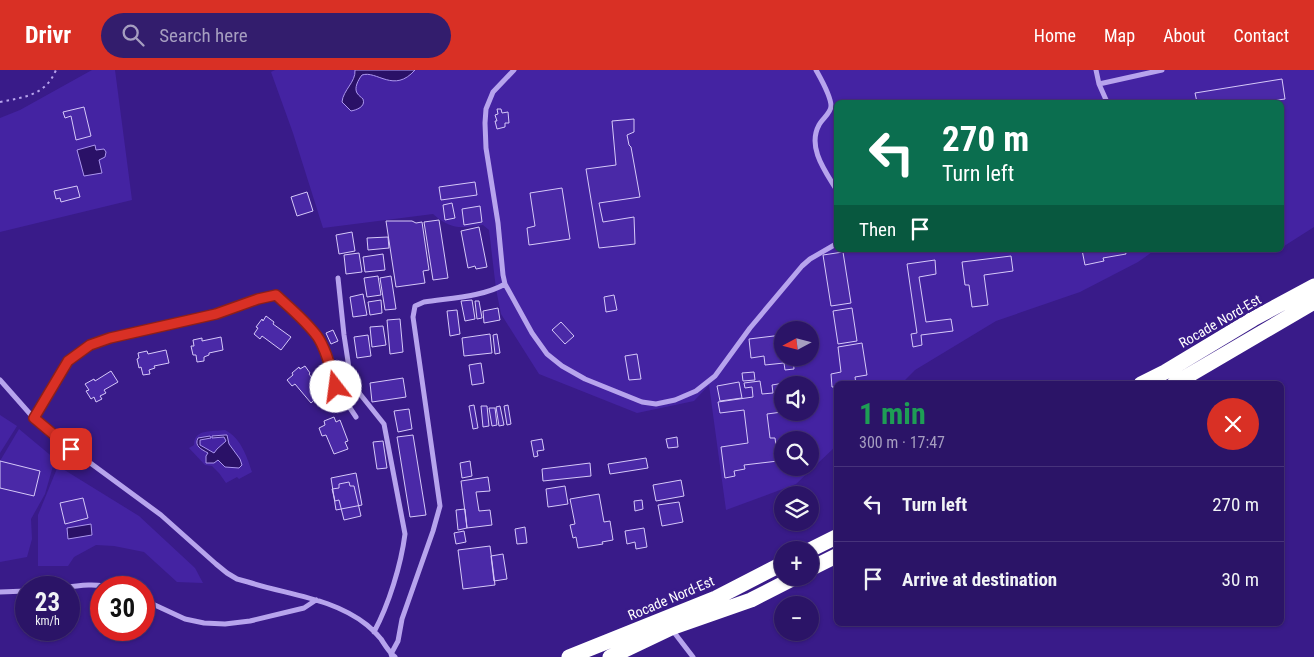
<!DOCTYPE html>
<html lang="en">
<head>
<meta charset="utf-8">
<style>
  :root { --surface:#2b1467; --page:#331d6d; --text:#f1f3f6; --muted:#a69ec0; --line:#47337b; --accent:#d93025 }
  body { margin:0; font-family:"Roboto Condensed",sans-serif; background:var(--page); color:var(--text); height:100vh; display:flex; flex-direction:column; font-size:19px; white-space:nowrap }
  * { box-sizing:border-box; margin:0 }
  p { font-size:16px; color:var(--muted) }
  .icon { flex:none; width:28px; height:28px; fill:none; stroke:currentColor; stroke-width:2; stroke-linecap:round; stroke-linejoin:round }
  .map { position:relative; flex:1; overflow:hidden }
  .side { position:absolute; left:834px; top:311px; width:450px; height:245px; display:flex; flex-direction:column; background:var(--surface); border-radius:8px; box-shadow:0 1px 4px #0004,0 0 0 1px var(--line) }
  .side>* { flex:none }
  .hud { position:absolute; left:834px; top:30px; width:450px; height:152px; border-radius:8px; box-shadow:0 1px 4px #0004,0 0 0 1px var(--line); background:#0b6e4f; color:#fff; overflow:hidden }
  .needle { width:32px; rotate:263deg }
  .tools { position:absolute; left:774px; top:251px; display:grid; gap:10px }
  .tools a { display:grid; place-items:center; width:45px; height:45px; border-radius:50%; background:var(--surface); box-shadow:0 1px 4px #0004,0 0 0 1px var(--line); font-size:25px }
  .speed { position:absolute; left:15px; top:506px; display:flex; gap:10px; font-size:25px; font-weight:700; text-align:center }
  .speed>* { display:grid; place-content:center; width:65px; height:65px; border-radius:50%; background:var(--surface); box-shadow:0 1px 4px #0004,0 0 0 1px var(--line); line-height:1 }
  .speed small { font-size:12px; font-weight:400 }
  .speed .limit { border:8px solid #d22; background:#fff; color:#111 }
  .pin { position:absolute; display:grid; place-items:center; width:42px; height:42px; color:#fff; margin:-21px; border-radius:10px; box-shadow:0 2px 8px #0006 }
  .me { position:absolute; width:55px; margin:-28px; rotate:345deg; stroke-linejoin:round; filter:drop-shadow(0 0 4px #0008) }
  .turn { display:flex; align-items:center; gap:18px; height:105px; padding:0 25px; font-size:22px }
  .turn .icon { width:65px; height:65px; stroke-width:2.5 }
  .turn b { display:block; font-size:35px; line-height:42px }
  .then { display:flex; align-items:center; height:48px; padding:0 25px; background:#0003; gap:10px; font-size:19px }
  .round { display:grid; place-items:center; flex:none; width:52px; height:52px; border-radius:26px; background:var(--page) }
  .summary { display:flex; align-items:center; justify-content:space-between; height:85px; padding:0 25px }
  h1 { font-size:30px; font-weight:700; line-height:38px; color:#1e9e55 }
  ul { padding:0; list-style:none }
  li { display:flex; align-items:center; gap:15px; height:75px; padding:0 25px; border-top:1px solid var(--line) }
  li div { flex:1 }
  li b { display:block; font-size:19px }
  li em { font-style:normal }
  header { display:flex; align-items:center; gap:30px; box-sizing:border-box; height:70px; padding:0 25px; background:var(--accent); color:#fff }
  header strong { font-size:24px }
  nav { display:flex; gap:28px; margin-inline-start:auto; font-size:18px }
  .search { width:350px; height:45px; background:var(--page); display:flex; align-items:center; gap:12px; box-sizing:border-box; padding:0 18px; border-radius:28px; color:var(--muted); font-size:19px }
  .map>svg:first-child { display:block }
</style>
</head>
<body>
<header>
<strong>Drivr</strong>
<div class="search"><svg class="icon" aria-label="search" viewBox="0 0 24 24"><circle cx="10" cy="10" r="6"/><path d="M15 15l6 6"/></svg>Search here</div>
<nav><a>Home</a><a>Map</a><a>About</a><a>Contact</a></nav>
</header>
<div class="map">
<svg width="1314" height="587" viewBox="0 0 1314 587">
  <rect width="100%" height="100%" fill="#391b89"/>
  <path fill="#4423a2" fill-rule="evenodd" d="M92,0H115L132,130L0,162V48L20,40Z
    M275,0H1314V157L1281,178V32H836V180H1155L1138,192L1080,222L996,251L915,300L901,314H836V376L796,414L726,440L709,315L694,331L637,343L539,304L501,244L496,219L489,160L483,155C460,158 451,160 433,144L323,158L293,63L271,2ZM782,260H810V288H782ZM782,315H810V342H782ZM782,370H810V398H782Z
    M0,345L17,356L0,383Z
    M19,359L55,389L45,424L31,449L32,469L27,487L0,492V391Z
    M225,360C241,368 247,387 252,402L239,409L237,407L226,413L219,403L212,396L205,395L189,378L194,375C194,358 213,362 225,360Z
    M58,396L139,446L195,498L203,513L177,512L144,482L114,476L96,475L74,487L68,496H38V445Z"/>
  <path fill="#2a1167" stroke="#ac97ef" d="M355,0H415C394,24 377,0 362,5C358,10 354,18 357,23C359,26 361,27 363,29C366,37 356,40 351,41L342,32C343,20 356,12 355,0Z
    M95,75L96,80L104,79L106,82L105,87L99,90L102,103L84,106L77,80Z
    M225,365H227L229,374L240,389L242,395L239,398L225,397L218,390L214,393H206V386L208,383C201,379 194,376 198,368L210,366L211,368L200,370V375L214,383L217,379L226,371L224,367L212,368V366Z
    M91,454L92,465L68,469L67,458Z"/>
  <path fill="#4a29a7" stroke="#d6c9f9" d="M1282,9L1285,29L1263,32H1197L1195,23Z
    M84,37L91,66L76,70L71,46L65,48L63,42Z
    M497,39H501L502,43L508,42L509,53H505V57L497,59L495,51H497L495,45L498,44Z
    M634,49V62L627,65L629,75L631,77L640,127L599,133L603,152L634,147L635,174L599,178L586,99L616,95L612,51Z
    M475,112L477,125L441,130L439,117Z
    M77,116L80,127L61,132L60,128L56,129L54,121Z
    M562,118L570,169L529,175L527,158L535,156L530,123Z
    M307,122L313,141L297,146L291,127Z
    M452,133L455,148L445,150L443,135Z
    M480,136L482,152L464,155L462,139Z
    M439,150L448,208L433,210L424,152Z
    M386,151H412L416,153L422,152L429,200L423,201L425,213L396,217Z
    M479,157L487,197L476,199L475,196L468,198L461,161Z
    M352,162L355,181L339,184L336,165Z
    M388,167L389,178L368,180L367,168Z
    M1082,180H1125L1126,184L1103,188L1104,191L1085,195Z
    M843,182L851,233L831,236L823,185Z
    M359,183L362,202L346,204L344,185Z
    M383,184L385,200L365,202L363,187Z
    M1011,186L1013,201L984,205L988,235L972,237L969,215H965L962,192Z
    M935,190L936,204L919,207L926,252L951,249L953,261L921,265L922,275L913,277L911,264L917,263L907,194Z
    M378,206L381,225L367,227L364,208Z
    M391,206L396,239L385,240L380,208Z
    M363,224L367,245L353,247L350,227Z
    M614,225L617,240L606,242L604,227Z
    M381,230L382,243L370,245L368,232Z
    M472,230L475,249L465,251L461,231Z
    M475,231H479L482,248L477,249Z
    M498,238L500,250L484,253L483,241Z
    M852,238L857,271L838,274L833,241Z
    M457,240L460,264L450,266L447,241Z
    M266,246L274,252L273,254L291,267L281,280L262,266L260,269L254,264L258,258L256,257L262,249L263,251Z
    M400,249L403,282L390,284L387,250Z
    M561,252L574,266L565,274L552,260Z
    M383,256L386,275L372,277L370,257Z
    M333,260L338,271L331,274L326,263Z
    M490,264L492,283L464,286L462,268Z
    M497,264L500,283L495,284L493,265Z
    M368,265L371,286L357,288L354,267Z
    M782,265V288H793L794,299L785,300L784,293L765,295L764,286L751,288L749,269Z
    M221,267L223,280L209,283V285L204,287V291L197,292L196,285H193L191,276H194L193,270L202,268V271Z
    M862,273L867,305L855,307L856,314H836V317H832L831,304L841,302L838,277Z
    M166,280L169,293L154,296L155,298L149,300L150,304L143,305L141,297L139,298L137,289L139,288L138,283L147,281L148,284Z
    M637,284L641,309L629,310L625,286Z
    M481,293L484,313L472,315L469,295Z
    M305,296L310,303L309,304L323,322L311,333L295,314L292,316L287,310L293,305L292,303L299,297L300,299Z
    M111,301L118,312L104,320L106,323L100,326L102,329L96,332L94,327L91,329L86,321L89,320L85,314L94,309L95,311Z
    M754,302L755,310L743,311L742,303Z
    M403,308L406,327L372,332L370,313Z
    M760,311L762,324L773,323L772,315L790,312L791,315H782V342L767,344L770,368H775L778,391L744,395L745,399L734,401L735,406L725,408L721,377L748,373L744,340L720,343L718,332L753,327L752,317L745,318L744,313Z
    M739,312L742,328L720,331L717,316Z
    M474,335L478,358L473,359L469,336Z
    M508,335L511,354L507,355L504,336Z
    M481,336H487L489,356L483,357Z
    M500,336L504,355L499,356L496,337Z
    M489,338H495L497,355L492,356Z
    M409,339L412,359L398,362L394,341Z
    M334,347L336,352L340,350L348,371L345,372L348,379L334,384L326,365L322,366L319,358L325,355L324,351Z
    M413,365L426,445L410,447L397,367Z
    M677,367L678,377L668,378L666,369Z
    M542,369L544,380L537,381L538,386L534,387L531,371Z
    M383,371L387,398L377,399L373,372Z
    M646,388L648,398L610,404L608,394Z
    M0,391L40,401L34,426L0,418Z
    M470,391L472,406L462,408L460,393Z
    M590,393L591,406L543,411L542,399Z
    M356,403L362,435L336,440L331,408Z
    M488,407L490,421L476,422L479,441L490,440L492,455L467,458L461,411Z
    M681,410L684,426L656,431L653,415Z
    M349,412L350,416H354L361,446L344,450L339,430L335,431L332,419L339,418V414Z
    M565,416L568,434L548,437L546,419Z
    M599,424L604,452L610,451L613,470L602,472L603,474L578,478L576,467L573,468L570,455L575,454L570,429Z
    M83,428L88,448L65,454L60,433Z
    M642,430L643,439L635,441L634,431Z
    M679,432L683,452L662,456L658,435Z
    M465,439L467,458L458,460L456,440Z
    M525,457L527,473L517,474L515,459Z
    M644,458L647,477L636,479L635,472L627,474L625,461Z
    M464,461L466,472L456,474L454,463Z
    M490,476L495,515L463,519L458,480Z
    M503,484L507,509L494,511L491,486Z"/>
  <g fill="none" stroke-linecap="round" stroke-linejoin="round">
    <path stroke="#b7a4ed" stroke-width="2" stroke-dasharray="2.5 4" stroke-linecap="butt" d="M0,32C24,27 45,26 56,0"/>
    <path stroke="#b7a4ed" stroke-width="5" d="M514,0L493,22L486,39L485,53L486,78L498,153L503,205L505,214L532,263L547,284L562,296L585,309L642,332L656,334L675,330L696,321L715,306L750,258L802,196L810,189L836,174
      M816,0C821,9 831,26 831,36C831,43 822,49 819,55C807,77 825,101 836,119
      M1096,0L1099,14L1107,32
      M1099,14L1162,0
      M338,208L344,265L349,298L353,309L360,324L384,354L405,464C401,495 389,534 374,562
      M0,310L31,345L59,370L161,445L216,494L227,503L237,509L248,512C289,525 333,528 367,555C372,559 377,564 381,569C385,575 389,582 395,587
      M34,348L68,291L89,275L110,268L216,244L258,229L276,225L296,243L318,267L329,293L336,317L356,347
      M62,518C80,515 97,513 115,518
      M0,522L26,521
      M144,530L185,549L204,553L225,554L250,551L304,538L316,530
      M673,561L693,587
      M392,587L391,584L398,571L402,549L433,461L440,436L413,247L415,236L424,232C449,228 483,227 505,214"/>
    <path stroke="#fff" stroke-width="15" d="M1141,314L1165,302L1253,249L1314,216
      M1174,314L1314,232
      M810,480L836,467
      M810,499L836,486
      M569,587L716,528L782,494
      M610,587L671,558L751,530L794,508"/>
  </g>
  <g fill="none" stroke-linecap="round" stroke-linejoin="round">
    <defs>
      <path id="route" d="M71,379L34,348L68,291L90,275L110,268L216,244L258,229L276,225C290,238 305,250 317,266C327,280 331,301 336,317"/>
    </defs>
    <use href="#route" stroke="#8d1f18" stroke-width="12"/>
    <use href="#route" stroke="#d93025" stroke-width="9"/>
  </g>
  <g text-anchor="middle" stroke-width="5" stroke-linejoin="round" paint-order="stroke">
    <g font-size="14" fill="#fff" stroke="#391b89">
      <text transform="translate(1220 251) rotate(-30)" y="5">Rocade Nord-Est</text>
      <text transform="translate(671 528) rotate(-23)" y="5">Rocade Nord-Est</text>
    </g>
  </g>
</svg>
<div class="tools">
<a><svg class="needle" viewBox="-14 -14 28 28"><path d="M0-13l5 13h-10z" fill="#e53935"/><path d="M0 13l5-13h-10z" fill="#a69ec0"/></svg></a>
<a><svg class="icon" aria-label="sound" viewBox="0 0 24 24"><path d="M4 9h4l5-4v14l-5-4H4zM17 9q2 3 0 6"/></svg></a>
<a><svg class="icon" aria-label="search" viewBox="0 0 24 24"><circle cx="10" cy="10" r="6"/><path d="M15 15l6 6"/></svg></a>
<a><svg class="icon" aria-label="layers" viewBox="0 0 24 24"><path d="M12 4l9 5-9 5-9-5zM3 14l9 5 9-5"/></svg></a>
<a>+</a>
<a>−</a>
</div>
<div class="speed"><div>23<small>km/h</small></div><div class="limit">30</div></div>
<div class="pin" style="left:71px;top:379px;background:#d93025"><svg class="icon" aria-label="arrive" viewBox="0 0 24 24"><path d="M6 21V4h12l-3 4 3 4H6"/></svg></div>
<svg class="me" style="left:336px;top:317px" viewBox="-20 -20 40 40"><circle r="19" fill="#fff"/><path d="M0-13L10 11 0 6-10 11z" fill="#d93025"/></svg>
<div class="hud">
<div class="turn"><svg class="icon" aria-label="left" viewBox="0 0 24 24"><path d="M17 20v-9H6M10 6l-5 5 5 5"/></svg><div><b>270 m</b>Turn left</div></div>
<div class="then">Then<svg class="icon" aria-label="arrive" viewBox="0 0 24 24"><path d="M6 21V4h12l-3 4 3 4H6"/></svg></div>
</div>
<section class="side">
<div class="summary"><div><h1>1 min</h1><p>300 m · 17:47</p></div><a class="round" style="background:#d93025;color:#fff"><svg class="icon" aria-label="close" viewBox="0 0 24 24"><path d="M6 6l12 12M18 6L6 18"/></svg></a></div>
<ul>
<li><svg class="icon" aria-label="left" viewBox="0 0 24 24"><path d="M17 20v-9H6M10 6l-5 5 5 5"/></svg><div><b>Turn left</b></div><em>270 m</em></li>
<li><svg class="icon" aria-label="arrive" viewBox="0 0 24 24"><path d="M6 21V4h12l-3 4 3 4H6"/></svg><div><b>Arrive at destination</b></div><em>30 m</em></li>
</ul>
</section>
</div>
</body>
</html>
